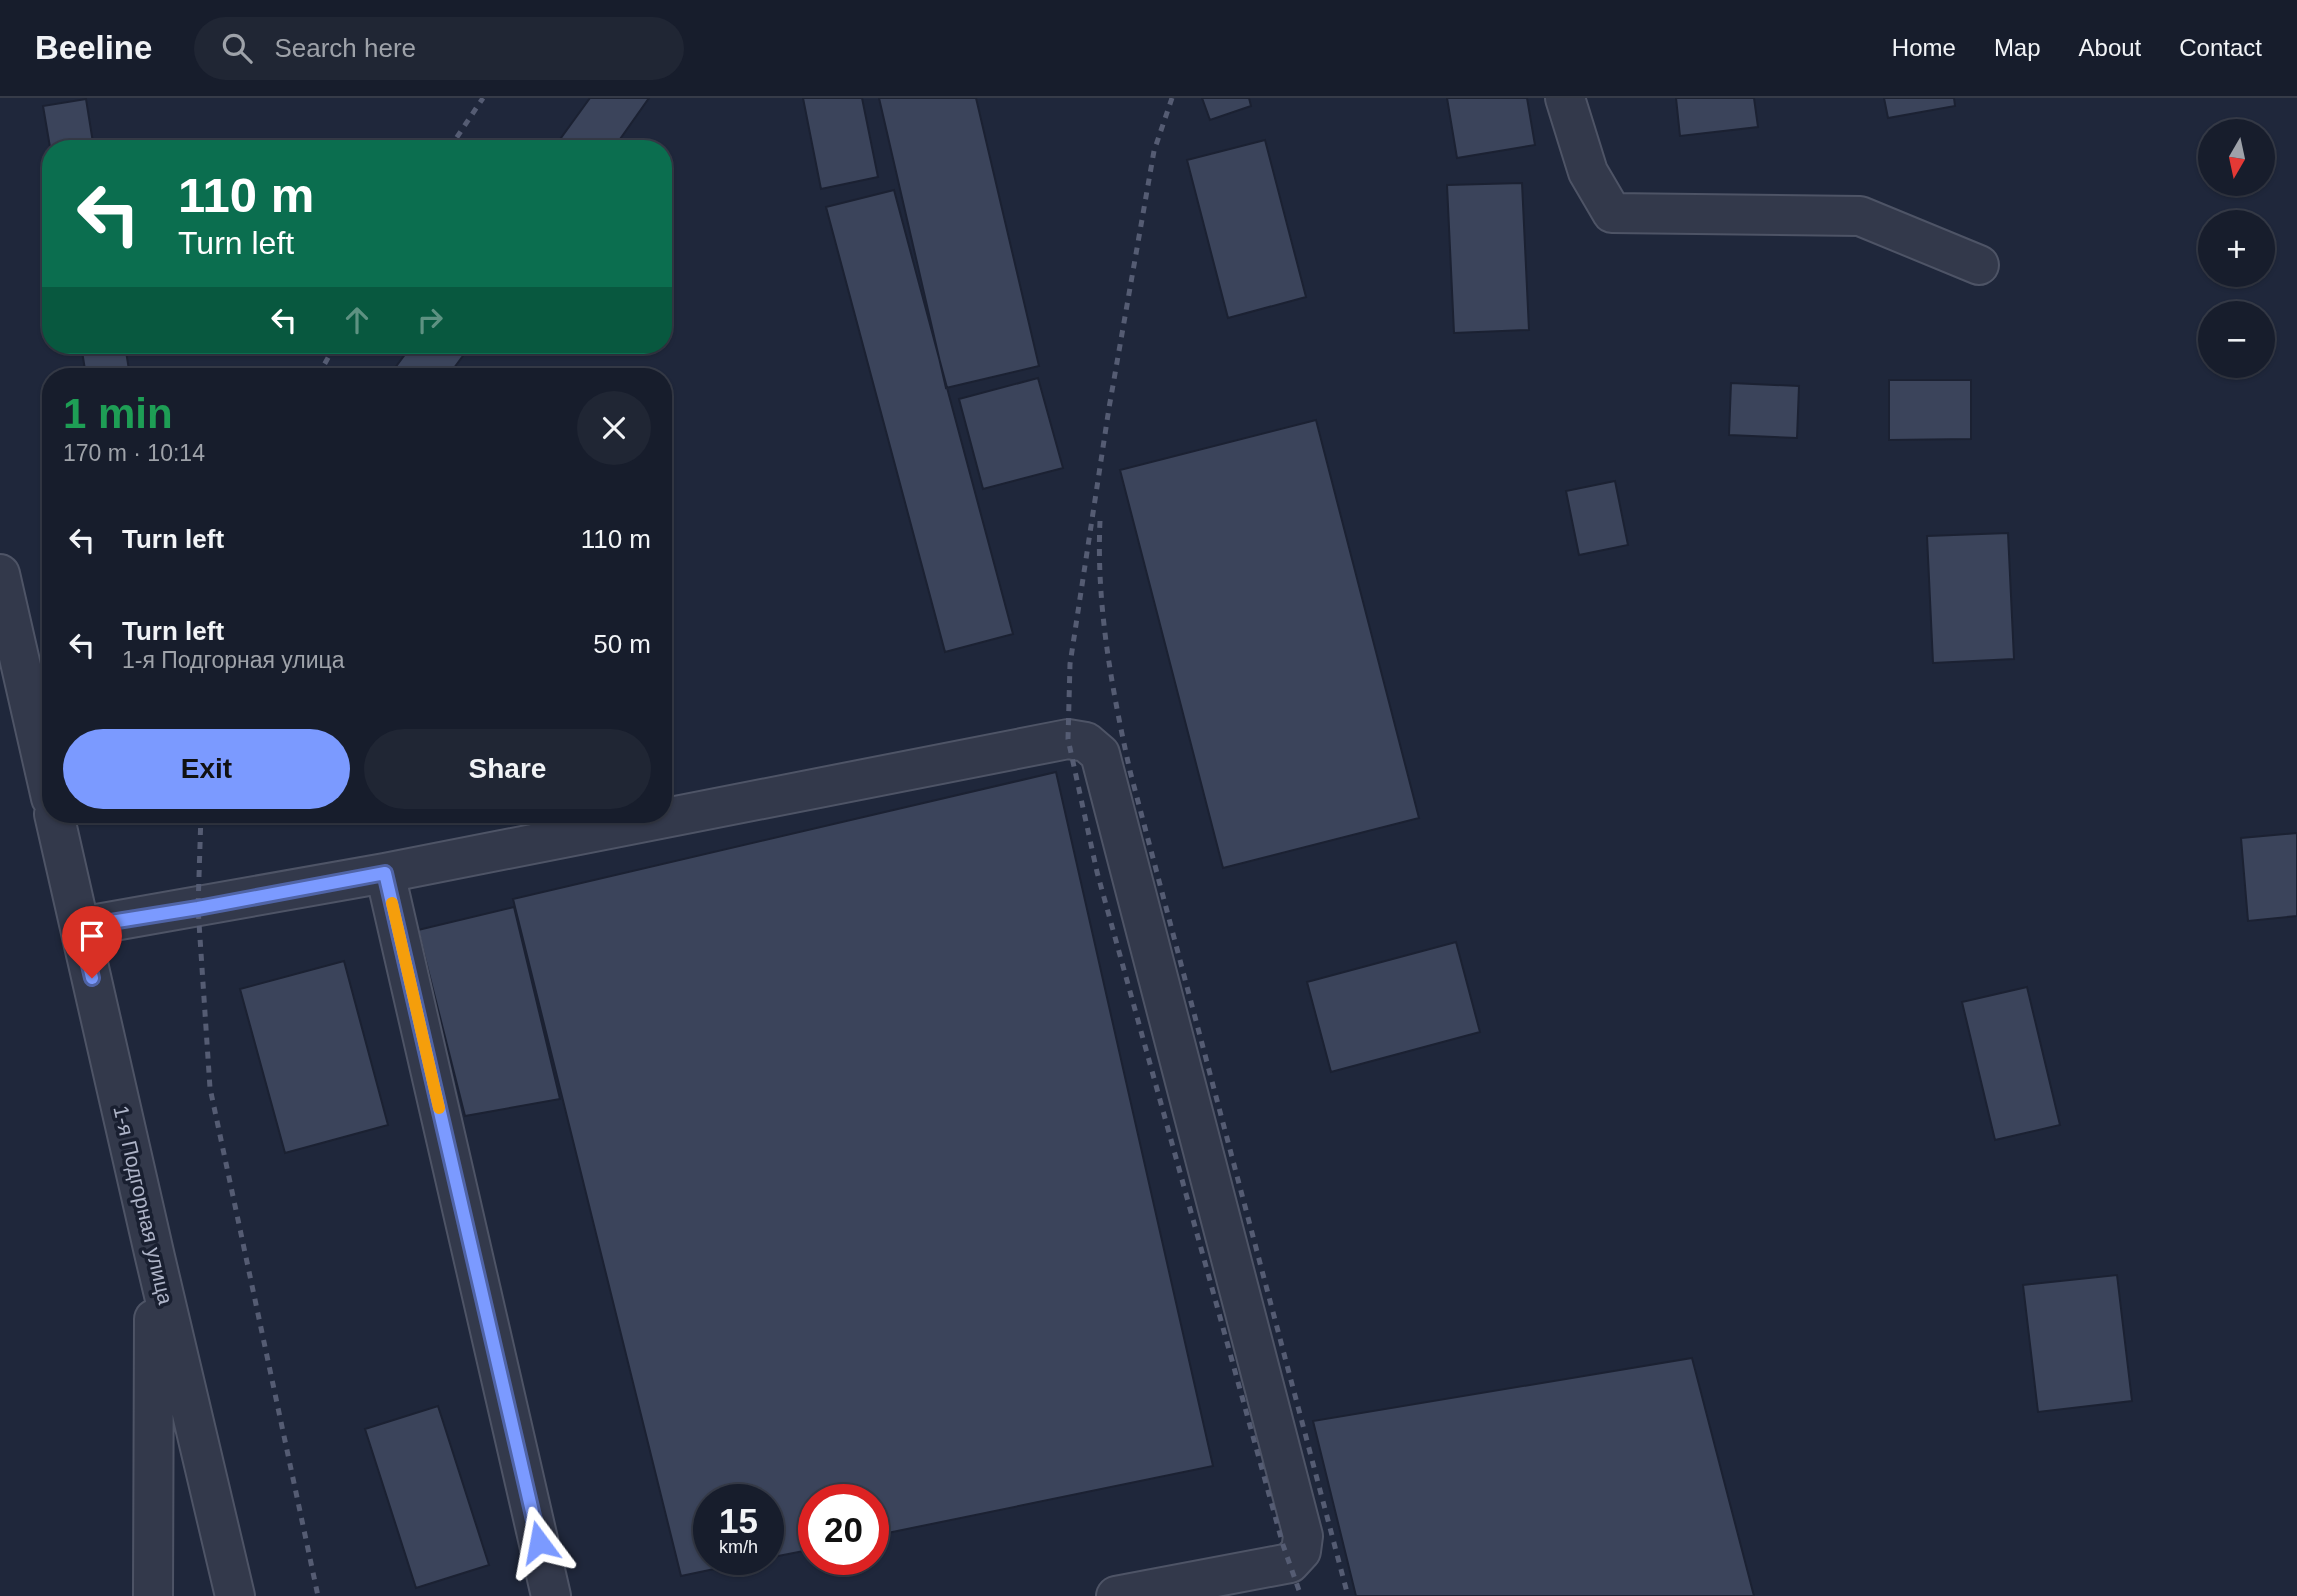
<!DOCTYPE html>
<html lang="en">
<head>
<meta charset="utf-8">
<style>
  :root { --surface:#171d2c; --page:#202634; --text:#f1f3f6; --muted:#9ea2a9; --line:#363b48; --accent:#7b9aff }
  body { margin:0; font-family:Arial,sans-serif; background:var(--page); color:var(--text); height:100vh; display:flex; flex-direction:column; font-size:26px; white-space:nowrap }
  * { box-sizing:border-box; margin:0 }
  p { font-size:23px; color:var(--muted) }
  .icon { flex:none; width:38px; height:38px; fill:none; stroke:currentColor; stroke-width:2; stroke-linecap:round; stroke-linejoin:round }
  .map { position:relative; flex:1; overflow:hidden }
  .drawer { position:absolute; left:42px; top:270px; width:630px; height:455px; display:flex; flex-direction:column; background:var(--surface); border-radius:28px; box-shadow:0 2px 5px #0004,0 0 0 2px var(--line) }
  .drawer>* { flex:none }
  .guide { position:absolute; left:42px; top:42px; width:630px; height:214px; border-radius:28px; box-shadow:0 2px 5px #0004,0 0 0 2px var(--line); background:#0b6e4f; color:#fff; overflow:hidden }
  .needle { width:46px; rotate:189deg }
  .controls { position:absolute; left:2198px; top:21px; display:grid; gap:14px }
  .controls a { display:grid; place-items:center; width:77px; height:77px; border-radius:50%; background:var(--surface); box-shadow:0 2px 5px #0004,0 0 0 2px var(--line); font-size:35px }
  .speed { position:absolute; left:693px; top:1386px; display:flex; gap:14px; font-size:35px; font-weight:700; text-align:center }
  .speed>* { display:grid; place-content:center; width:91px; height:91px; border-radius:50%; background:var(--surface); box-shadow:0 2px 5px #0004,0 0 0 2px var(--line); line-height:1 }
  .speed small { font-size:18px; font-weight:400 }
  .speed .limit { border:10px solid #d22; background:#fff; color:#111 }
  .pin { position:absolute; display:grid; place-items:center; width:60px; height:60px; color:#fff; margin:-72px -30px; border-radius:50% 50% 50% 0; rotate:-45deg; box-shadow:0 0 7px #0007 }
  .pin .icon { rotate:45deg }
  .me { position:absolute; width:77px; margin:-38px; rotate:347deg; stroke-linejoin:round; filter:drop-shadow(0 0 5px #0008) }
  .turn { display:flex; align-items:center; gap:24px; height:147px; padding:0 21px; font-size:32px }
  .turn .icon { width:91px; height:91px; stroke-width:2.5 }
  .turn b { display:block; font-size:49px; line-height:60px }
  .lanes { display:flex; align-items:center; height:66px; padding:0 21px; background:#0003; justify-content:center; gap:35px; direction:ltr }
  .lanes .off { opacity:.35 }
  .round { display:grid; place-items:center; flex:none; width:74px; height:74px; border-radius:37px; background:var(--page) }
  .head { display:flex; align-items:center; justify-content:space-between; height:119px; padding:0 21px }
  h1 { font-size:42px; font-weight:800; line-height:52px; color:#1e9e55 }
  .action { display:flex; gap:14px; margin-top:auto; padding:14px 21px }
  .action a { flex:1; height:80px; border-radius:42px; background:var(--accent); color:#111; font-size:28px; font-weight:800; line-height:80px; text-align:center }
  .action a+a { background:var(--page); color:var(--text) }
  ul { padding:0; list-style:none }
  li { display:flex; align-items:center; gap:21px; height:105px; padding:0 21px }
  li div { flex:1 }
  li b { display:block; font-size:26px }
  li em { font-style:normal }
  header { display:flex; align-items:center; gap:42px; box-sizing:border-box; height:98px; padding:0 35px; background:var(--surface); border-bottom:2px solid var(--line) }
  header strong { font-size:33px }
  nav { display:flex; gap:38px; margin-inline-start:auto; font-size:24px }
  .search { width:490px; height:63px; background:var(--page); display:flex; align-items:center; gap:18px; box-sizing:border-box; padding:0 24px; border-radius:38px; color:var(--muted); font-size:26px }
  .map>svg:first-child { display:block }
</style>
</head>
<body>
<header>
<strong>Beeline</strong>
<div class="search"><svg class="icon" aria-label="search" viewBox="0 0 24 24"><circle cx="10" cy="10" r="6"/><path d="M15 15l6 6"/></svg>Search here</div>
<nav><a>Home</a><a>Map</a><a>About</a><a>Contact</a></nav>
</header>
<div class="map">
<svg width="2297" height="1498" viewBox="0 0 2297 1498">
  <rect width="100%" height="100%" fill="#1f273b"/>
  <path fill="#3b445b" stroke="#1b2132" stroke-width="2" d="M590,0H649L613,51H553Z
    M803,0H862L878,79L821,91Z
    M879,0H976L1039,268L946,290Z
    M1202,0H1249L1251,8L1210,22Z
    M1447,0H1527L1535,47L1457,60Z
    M1676,0H1754L1758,29L1680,38Z
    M1884,0H1954L1955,8L1888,20Z
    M86,1L94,51H51V55L43,8Z
    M1265,42L1306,199L1228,220L1187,62Z
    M1522,85L1529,232L1454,235L1447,87Z
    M894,92L1013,536L945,554L826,109Z
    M81,247H125L130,278H86Z
    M412,247H471L448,278H389Z
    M1038,280L1063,370L983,391L959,301Z
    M1889,282H1971V341L1889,342Z
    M1731,285L1799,288L1797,340L1729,337Z
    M1316,322L1419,720L1223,770L1120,372Z
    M1615,383L1628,447L1579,457L1566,393Z
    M2008,435L2014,561L1933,565L1927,438Z
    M1056,674L1213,1368L873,1438V1402H814V1451L768,1460V1402H709V1461H762L681,1478L513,801Z
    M2297,735V818L2248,823L2241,740Z
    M514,809L560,1001L465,1018L418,832Z
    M1456,844L1480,934L1331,974L1307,884Z
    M344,863L388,1027L285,1055L240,891Z
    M2027,889L2060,1027L1995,1042L1962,904Z
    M2117,1177L2132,1303L2038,1314L2023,1187Z
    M1692,1260L1754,1498H1356L1313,1323Z
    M438,1308L489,1467L416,1490L365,1331Z"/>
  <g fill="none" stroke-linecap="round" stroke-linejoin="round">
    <defs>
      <path id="minor" d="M1565,0L1588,74L1612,115L1860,118L1979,167
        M0,476L51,700
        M54,716L155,1159L235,1498
        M385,775L551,1498
        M80,829L385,775L1068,641L1086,644L1100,656L1303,1438L1301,1453L1290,1465L1116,1498
        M153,1498L154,1221"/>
    </defs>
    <use href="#minor" stroke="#4e5466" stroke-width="42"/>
    <use href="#minor" stroke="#33394b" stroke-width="38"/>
    <path stroke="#555c73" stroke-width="5" stroke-dasharray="7 7" stroke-linecap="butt" d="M1172,0L1154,53L1109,310L1070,566L1068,641L1097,774L1283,1447L1301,1498
      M449,51L483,0
      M318,278L335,247
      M1100,423C1096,506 1112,592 1130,673L1348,1498
      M201,716L198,810L210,990L318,1498"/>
  </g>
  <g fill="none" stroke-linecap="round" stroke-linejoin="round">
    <defs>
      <path id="route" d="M92,880L80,829L198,810L385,775L539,1444"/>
    </defs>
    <use href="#route" stroke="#5064a6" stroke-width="18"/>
    <use href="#route" stroke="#7b9aff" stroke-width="12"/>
    <path stroke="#f59e0b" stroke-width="12" d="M392,805L439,1010"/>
  </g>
  <g text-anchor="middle" stroke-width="7" stroke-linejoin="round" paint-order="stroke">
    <g font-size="21" fill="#aeb4c8" stroke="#191f30">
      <text transform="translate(143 1107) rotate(77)" y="7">1-я Подгорная улица</text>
    </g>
  </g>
</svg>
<div class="controls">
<a><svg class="needle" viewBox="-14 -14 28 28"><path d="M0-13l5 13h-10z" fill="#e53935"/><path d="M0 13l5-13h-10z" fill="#9ea2a9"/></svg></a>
<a>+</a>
<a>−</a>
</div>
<div class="speed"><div>15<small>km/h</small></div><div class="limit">20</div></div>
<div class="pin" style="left:92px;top:880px;background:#d93025"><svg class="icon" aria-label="arrive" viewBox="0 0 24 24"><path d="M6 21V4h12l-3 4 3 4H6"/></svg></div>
<svg class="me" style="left:539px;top:1444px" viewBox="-20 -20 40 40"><path d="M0-17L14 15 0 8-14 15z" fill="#7b9aff" stroke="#fff" stroke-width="4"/></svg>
<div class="guide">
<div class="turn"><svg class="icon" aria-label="left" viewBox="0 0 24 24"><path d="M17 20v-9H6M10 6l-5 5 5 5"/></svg><div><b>110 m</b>Turn left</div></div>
<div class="lanes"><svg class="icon" aria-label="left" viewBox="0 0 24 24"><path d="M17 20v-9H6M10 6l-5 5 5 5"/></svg><svg class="icon off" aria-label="ahead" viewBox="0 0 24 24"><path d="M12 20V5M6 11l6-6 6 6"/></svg><svg class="icon off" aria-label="right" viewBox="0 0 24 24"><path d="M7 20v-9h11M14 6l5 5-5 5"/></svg></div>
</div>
<section class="drawer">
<div class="head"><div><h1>1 min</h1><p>170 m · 10:14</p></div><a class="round"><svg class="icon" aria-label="close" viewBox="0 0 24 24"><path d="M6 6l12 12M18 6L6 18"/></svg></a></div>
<ul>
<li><svg class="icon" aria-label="left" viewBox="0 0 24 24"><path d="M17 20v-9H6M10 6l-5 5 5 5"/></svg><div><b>Turn left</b></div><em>110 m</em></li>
<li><svg class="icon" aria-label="left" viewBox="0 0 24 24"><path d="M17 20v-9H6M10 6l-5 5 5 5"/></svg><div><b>Turn left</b><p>1-я Подгорная улица</p></div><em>50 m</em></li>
</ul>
<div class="action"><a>Exit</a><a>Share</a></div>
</section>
</div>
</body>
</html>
